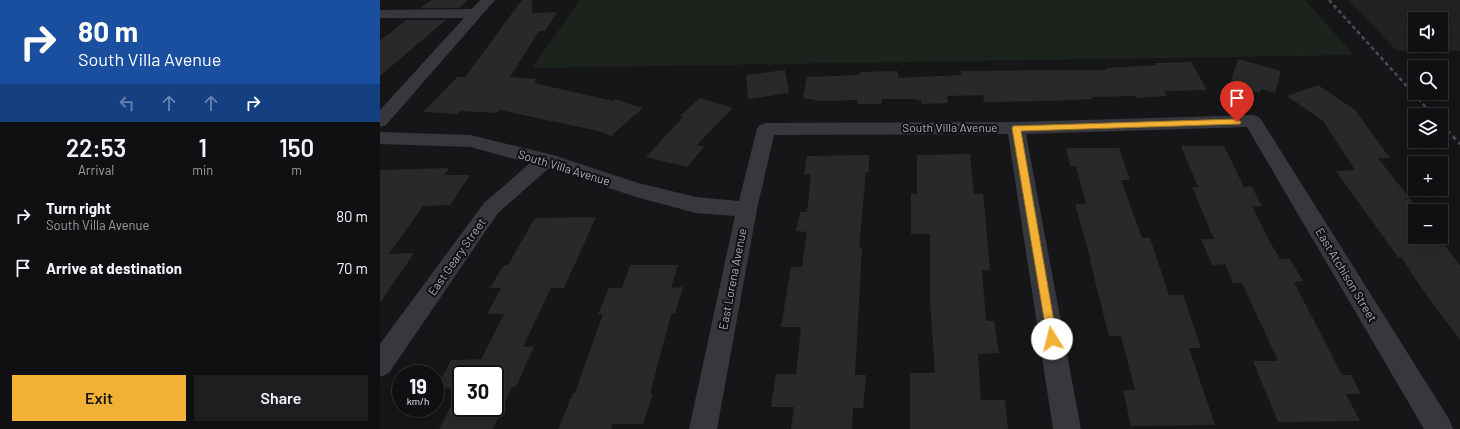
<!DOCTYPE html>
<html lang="en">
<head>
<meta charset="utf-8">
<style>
  :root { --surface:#101012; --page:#1e1e20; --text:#f1f3f6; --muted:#9c9d9f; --line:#303032; --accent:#f2b134 }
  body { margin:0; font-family:Barlow,sans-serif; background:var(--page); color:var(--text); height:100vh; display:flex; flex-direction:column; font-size:15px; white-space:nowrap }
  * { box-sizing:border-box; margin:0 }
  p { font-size:13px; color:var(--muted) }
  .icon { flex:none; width:22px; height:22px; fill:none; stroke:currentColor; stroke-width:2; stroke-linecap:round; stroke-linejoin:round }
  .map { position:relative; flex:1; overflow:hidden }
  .side { display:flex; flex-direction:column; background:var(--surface); width:380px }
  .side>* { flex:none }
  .hud { background:#1a4fa0; color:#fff; overflow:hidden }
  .tools { position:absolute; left:1028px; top:12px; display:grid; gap:8px }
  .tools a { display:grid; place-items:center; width:40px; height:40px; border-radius:0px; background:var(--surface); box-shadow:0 4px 16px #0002,0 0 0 1px var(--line); font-size:20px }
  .speed { position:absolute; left:12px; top:365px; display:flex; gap:8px; font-size:20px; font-weight:700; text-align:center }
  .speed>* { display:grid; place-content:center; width:52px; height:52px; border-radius:50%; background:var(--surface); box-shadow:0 4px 16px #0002,0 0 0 1px var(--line); line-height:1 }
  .speed small { font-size:10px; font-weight:400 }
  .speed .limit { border:2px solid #111; border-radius:6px; background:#fff; color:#111 }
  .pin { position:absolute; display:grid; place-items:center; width:34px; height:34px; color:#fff; margin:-41px -17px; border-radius:50% 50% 50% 0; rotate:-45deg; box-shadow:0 0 4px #0007 }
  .pin .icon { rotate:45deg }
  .me { position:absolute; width:44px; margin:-22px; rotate:351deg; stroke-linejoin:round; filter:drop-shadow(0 0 3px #0008) }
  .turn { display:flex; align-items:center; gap:14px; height:84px; padding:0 12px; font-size:18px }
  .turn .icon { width:52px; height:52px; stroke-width:2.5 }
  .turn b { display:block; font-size:28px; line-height:34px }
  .lanes { display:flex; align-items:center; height:38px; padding:0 12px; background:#0003; justify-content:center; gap:20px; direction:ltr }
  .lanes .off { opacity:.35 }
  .eta { display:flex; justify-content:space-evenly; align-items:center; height:68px; text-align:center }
  .eta b { font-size:24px; font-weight:600; line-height:28px }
  .cta { display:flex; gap:8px; margin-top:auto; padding:8px 12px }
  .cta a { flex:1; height:46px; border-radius:0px; background:var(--accent); color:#111; font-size:16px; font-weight:600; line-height:46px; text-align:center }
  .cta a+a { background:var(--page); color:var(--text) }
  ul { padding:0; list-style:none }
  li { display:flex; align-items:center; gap:12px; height:52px; padding:0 12px }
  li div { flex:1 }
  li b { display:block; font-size:15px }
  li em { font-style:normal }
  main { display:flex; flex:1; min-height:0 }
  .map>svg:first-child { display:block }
</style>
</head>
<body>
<main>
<section class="side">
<div class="hud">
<div class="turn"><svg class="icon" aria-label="right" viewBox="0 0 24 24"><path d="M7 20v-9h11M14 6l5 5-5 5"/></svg><div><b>80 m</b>South Villa Avenue</div></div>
<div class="lanes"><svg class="icon off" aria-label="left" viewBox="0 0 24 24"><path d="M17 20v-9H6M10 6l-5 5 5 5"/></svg><svg class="icon off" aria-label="ahead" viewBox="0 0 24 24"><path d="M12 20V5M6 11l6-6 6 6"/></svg><svg class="icon off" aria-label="ahead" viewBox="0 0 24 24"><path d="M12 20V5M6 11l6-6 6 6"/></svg><svg class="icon" aria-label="right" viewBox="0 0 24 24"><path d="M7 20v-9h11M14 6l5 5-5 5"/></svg></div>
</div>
<div class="eta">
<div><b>22:53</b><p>Arrival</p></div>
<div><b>1</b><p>min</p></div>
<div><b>150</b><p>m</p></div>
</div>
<ul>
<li><svg class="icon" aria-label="right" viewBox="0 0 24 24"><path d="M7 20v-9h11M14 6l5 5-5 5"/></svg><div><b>Turn right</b><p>South Villa Avenue</p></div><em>80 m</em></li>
<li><svg class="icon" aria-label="arrive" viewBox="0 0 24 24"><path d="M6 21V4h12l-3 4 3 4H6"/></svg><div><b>Arrive at destination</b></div><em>70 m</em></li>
</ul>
<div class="cta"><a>Exit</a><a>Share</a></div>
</section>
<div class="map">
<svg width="1080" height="429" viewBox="0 0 1080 429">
  <rect width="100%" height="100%" fill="#161618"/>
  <path fill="#222225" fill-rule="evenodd" d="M969,0H1080V51H1017ZM1035,19H1061V45H1035Z"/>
  <path fill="#1c231d" d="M200,0H925L974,55L152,68Z"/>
  <path fill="#29292c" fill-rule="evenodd" d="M51,0H88L79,8H41Z
    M142,0H152V13L177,12L165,31H159L130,77L157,79L154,83L233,101L235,99L263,108L231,136L218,131L120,110L117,113L80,111L77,114L43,112L77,77H85Z
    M26,20H66L0,76V41Z
    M858,59L901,71L895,93L881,89L880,93L850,84Z
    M811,62L827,90L784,91L787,96L756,98L754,96L712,97L713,99L671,101L604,102L603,95L567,96L568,103L542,104L541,100H535V99H502L501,104H477L478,100L442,101L423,98L427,77L480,75V72L518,71V78L582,75L581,71L727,70L726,68L776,65L775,63Z
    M405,70L409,93L368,99L366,75Z
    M938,85L975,110L1010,158H998L1035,205V237H1059L1080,266V340L1040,286L1022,258L1018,257L956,171L975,170L943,121L907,96Z
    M320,98L353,108L317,145L324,147L307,167L266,157L303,117L300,116Z
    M801,146H844L864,187H872L882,206H872L890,242L900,259H910L923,281L914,282L962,375H971L981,394H966L980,421L898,422L873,361H898L862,283H853L845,264L832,265L821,239H834L812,187H818Z
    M686,148H739L750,180H741L762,238H770L789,295H803L821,348H809L835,425L751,426L743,390H755L741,336H729L710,261H711L695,204H706L696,166H690Z
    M590,154L594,194H603L605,213L610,270H602L606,321H614L619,353L598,354L601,400H625L628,429H530V373H555L550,301V234H531V194H537V155Z
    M489,155V172H486L479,248H482L475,375H486L483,408H473L472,429H411L414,407H391L396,374H416L421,327H401L411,267H422L427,232L416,231L420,212H427L431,174H424L427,156Z
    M69,168L64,175H90L70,205L43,206L9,254L34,253L0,303V170Z
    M216,217L184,288H171L143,347L154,346L136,387H132L113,429H59L80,388L56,389L71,360L101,359L124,314H107L121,288H110L124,265H128L155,218ZM81,374H115V408H81Z
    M250,265H298L291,288L303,287L295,314H291L270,394H273L263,424H232L231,429H178L193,393H195L223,314H218L229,288H242Z"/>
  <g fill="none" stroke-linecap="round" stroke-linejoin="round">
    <path fill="#37383d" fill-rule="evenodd" d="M100,0H115L6,125L0,127V110L84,18H0V10L92,9Z
      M873,115L879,117L882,121L1069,419L1073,429H1044L867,127L646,134L701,429H673L628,134L394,135L377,209L337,429H309L355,216L316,213L256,197L169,168L118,213L9,373L0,377V344L104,203L150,163L90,147L0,144V132L90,135L173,155L258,183L316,197L359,201L377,129L380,125L386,123L636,122Z"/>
    <path stroke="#4a4c52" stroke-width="2.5" stroke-dasharray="4 3" stroke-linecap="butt" d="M949,0L1052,114"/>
    <path stroke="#4a4c52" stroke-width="3" stroke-dasharray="4.5 4" stroke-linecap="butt" d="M1051,113L1053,115
      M1061,124L1080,144"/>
  </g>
  <path fill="#f2b134" stroke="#9d7322" d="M857,119L861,122L860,124L641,131L677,339L675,342L672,344L668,342L632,128L633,126Z"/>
  <g text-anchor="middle" stroke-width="4" stroke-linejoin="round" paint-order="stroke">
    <g font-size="12" fill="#a8adb8" stroke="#111113">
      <text x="570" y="132">South Villa Avenue</text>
      <text transform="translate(184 168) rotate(17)" y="4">South Villa Avenue</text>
      <text transform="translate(77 257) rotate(-55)" y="4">East Geary Street</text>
      <text transform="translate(966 275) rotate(59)" y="4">East Atchison Street</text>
      <text transform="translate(353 279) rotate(-79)" y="4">East Lorena Avenue</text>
    </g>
  </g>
</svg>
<div class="tools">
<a><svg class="icon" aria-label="sound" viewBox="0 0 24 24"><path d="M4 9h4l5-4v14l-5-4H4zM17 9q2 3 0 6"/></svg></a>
<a><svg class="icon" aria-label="search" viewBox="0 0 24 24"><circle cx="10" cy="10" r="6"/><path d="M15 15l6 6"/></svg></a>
<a><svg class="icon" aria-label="layers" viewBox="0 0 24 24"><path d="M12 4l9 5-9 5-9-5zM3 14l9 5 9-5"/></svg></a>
<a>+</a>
<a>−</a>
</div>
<div class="speed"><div>19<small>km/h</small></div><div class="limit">30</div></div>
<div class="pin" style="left:857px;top:122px;background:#d93025"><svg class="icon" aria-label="arrive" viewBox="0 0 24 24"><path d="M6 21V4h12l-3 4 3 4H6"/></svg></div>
<svg class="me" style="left:672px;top:339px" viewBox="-20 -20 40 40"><circle r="19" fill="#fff"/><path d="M0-13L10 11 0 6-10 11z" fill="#f2b134"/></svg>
</div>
</main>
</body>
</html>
